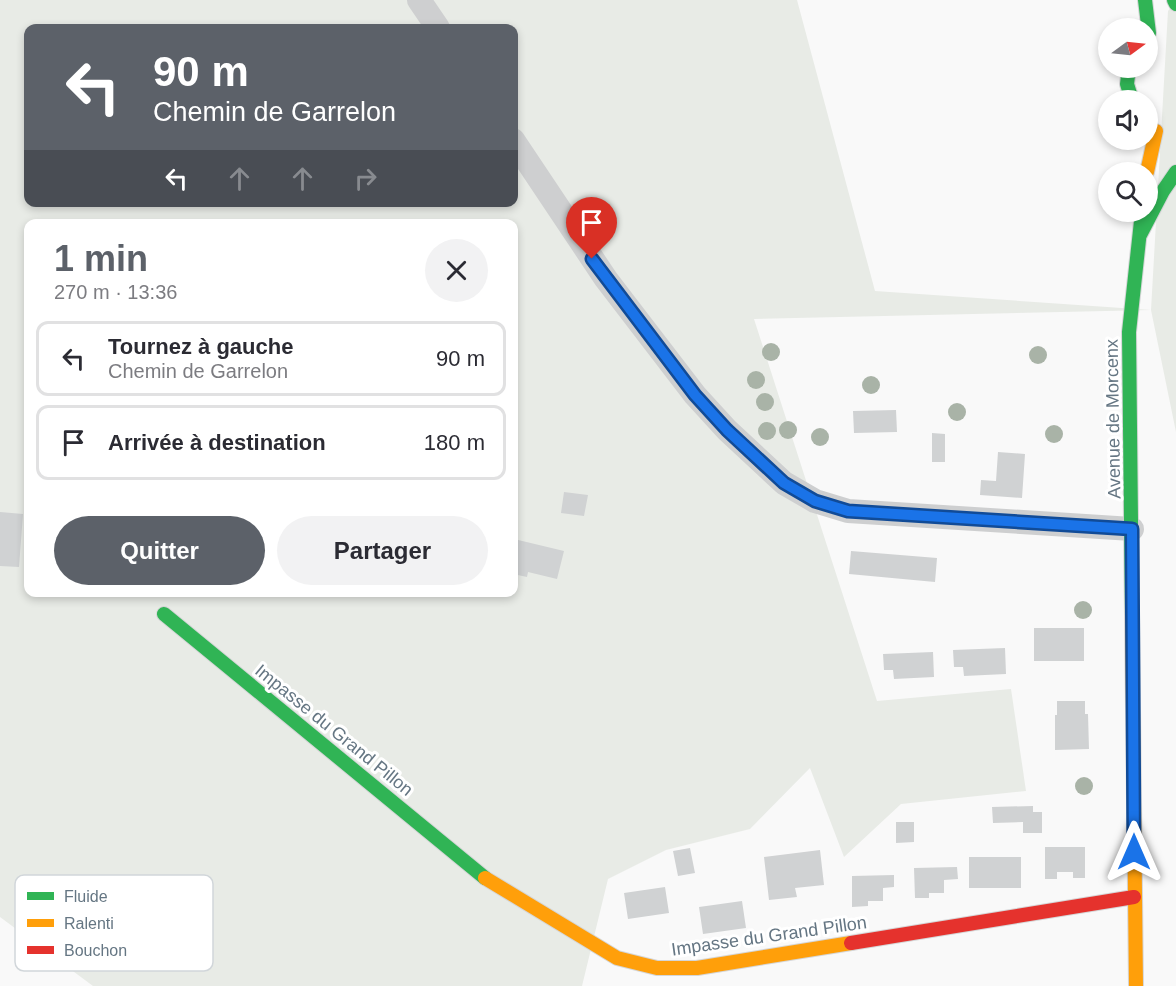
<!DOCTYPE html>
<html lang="fr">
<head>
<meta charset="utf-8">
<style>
  :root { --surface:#fff; --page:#f2f2f3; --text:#2b2b33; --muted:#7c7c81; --line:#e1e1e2; --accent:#5c6169 }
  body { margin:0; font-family:Arial,sans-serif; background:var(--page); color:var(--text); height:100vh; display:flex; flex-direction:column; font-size:22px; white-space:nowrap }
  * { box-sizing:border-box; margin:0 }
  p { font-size:20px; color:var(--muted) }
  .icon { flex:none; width:33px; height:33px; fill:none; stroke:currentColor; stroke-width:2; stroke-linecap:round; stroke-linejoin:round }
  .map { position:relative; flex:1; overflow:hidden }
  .side { position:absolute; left:24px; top:219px; width:494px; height:378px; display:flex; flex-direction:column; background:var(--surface); border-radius:12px; box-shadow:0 3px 9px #0003 }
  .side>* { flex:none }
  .guide { position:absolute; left:24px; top:24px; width:494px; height:183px; border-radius:12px; box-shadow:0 3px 9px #0003; background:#5c6169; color:#fff; overflow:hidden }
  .needle { width:39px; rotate:75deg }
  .buttons { position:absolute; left:1098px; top:18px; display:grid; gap:12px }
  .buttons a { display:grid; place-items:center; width:60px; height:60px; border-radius:50%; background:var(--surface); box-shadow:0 3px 9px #0003; font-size:30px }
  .pin { position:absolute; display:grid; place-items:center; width:51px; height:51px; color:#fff; margin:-62px -26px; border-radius:50% 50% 50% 0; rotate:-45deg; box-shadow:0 0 6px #0007 }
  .pin .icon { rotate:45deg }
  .me { position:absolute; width:66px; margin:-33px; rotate:0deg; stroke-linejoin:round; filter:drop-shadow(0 0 4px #0008) }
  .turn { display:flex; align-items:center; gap:21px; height:126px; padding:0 30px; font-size:27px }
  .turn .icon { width:78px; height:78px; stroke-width:2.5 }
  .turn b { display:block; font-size:42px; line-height:51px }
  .lanes { display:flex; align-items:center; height:57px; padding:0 30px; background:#0003; justify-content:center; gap:30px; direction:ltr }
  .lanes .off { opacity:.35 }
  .round { display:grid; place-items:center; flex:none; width:63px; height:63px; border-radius:32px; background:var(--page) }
  .overview { display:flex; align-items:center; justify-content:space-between; height:102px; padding:0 30px }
  h1 { font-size:36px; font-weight:800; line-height:45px; color:var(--accent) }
  .primary-button { display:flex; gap:12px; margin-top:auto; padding:12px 30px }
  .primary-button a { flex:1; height:69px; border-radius:36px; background:var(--accent); color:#fff; font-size:24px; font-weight:800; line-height:69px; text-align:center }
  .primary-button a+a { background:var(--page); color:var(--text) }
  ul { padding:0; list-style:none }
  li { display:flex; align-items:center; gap:18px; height:75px; margin:0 12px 9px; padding:0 18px; border:3px solid var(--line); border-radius:12px }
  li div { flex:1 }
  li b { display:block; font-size:22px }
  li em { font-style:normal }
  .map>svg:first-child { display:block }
</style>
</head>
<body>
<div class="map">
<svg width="1176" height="986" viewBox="0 0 1176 986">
  <rect width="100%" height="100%" fill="#f9f9f9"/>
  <path fill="#e8ebe6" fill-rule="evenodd" d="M0,0H797L875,291L1151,310L1168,11L1176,0V432L1151,310L754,319L877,701L1011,689L1026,791L901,804L844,857L810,768L750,829L666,850L608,879L582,986H93L0,917ZM28,28H513V202H28ZM28,224H513V592H28Z"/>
  <path fill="#d0d2d3" d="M896,410L897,432L854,433L853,411Z
    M932,433L945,434V462H932Z
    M998,452L1025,454L1022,498L980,495L981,480L996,481Z
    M564,492L588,495L584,516L561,513Z
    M0,512L23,514L19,567L0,566Z
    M514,539L564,551L557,579L528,572L527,577L513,574Z
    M851,551L937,558L935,582L849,574Z
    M1034,628H1084V661H1034Z
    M1005,648L1006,674L964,676L963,667H954L953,650Z
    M933,652L934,677L894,679L893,670H884L883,654Z
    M1057,701H1085V714H1088L1089,749L1055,750V715H1057Z
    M1033,806V812H1042V833H1023V822L993,823L992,807Z
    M896,822H914V842L896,843Z
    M1045,847H1085V878H1073V872H1057V879H1045Z
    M690,848L695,873L678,876L673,851Z
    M820,850L824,885L795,888L797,897L769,900L764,857Z
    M969,857H1021V888H969Z
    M957,867L958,879L944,880V893H929V898H915L914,868Z
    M894,875V887L883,888V901H868V906L852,907V876Z
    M665,887L669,913L628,919L624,893Z
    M742,901L746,928L703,934L699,907Z"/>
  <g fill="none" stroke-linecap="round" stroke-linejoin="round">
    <defs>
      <path id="fast" d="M1145,0L1149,33
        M1174,0L1176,4
        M1129,68L1127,84L1132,100
        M1140,235L1163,191L1176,172
        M164,614L485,878
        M1132,616L1129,332L1142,212"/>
      <path id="slow" d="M1147,172L1156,131
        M1132,616L1136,986
        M485,878L617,958L657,968H697L851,943"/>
      <path id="jam" d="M851,943L1134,897"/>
    </defs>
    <use href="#fast" stroke="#d5d6d7" stroke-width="16"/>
    <use href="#slow" stroke="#d5d6d7" stroke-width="16"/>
    <use href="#jam" stroke="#d5d6d7" stroke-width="16"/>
    <path stroke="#cecfd0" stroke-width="24" d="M419,0L438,28
      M513,140L606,279L695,395L727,430L784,483L815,501L848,511L1132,529"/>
    <use href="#fast" stroke="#30b455" stroke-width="14"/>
    <use href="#slow" stroke="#ff9f0a" stroke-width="14"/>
    <use href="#jam" stroke="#e5322d" stroke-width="14"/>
  </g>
  <g fill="#a9b3a7">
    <circle cx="771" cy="352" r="9"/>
    <circle cx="1038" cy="355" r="9"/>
    <circle cx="756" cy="380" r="9"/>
    <circle cx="871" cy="385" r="9"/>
    <circle cx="765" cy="402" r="9"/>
    <circle cx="957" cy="412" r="9"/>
    <circle cx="788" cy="430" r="9"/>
    <circle cx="767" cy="431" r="9"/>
    <circle cx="1054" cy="434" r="9"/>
    <circle cx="820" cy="437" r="9"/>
    <circle cx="1083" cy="610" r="9"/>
    <circle cx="1084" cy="786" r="9"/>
  </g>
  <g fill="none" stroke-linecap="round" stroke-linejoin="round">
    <defs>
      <path id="route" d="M592,259L695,395L727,430L784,483L815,501L848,511L1132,529L1134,852"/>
    </defs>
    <use href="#route" stroke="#114b97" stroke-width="15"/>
    <use href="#route" stroke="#1a73e8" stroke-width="10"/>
  </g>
  <g text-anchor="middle" stroke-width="6" stroke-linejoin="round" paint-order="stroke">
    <g font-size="18" fill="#657683" stroke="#fff">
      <text transform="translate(1113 419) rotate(-91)" y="6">Avenue de Morcenx</text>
      <text transform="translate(334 730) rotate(39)" y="6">Impasse du Grand Pillon</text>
      <text transform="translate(769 936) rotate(-8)" y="6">Impasse du Grand Pillon</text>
    </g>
  </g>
  <rect x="15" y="875" width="198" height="96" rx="9" fill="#fff" stroke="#d1d6da" stroke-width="1.5"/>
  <rect x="27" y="892" width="27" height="8" fill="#30b455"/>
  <rect x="27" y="919" width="27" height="8" fill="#ff9f0a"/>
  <rect x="27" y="946" width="27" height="8" fill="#e5322d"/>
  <g font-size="16" fill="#657683">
    <text x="64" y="902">Fluide</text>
    <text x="64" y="929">Ralenti</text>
    <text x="64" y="956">Bouchon</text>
  </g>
</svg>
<div class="buttons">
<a><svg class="needle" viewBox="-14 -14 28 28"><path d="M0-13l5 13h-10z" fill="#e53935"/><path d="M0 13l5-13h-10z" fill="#7c7c81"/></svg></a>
<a><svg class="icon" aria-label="sound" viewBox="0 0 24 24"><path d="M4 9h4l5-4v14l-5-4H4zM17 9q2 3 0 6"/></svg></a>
<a><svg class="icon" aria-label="search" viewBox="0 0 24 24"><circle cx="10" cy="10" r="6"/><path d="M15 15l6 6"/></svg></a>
</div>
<div class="pin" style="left:592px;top:259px;background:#d93025"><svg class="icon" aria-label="arrive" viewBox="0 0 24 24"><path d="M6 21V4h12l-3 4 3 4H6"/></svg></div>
<svg class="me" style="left:1134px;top:852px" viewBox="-20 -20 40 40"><path d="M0-17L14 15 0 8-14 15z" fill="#1a73e8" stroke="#fff" stroke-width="4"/></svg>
<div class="guide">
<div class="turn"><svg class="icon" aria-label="left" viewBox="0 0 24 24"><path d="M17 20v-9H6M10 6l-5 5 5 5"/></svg><div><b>90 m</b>Chemin de Garrelon</div></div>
<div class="lanes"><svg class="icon" aria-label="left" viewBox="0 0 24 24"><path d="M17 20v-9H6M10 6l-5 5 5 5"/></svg><svg class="icon off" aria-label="ahead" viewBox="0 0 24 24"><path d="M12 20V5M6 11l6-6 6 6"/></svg><svg class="icon off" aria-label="ahead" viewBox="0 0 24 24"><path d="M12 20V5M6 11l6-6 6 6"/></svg><svg class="icon off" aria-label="right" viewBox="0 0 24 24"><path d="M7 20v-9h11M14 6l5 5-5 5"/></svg></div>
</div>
<section class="side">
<div class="overview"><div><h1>1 min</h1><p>270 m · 13:36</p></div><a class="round"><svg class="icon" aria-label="close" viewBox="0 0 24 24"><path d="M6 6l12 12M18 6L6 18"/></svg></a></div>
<ul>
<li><svg class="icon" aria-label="left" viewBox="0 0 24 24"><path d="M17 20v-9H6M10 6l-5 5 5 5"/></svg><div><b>Tournez à gauche</b><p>Chemin de Garrelon</p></div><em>90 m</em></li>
<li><svg class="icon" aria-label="arrive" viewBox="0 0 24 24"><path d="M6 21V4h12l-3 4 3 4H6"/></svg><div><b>Arrivée à destination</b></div><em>180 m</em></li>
</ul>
<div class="primary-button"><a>Quitter</a><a>Partager</a></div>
</section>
</div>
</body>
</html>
